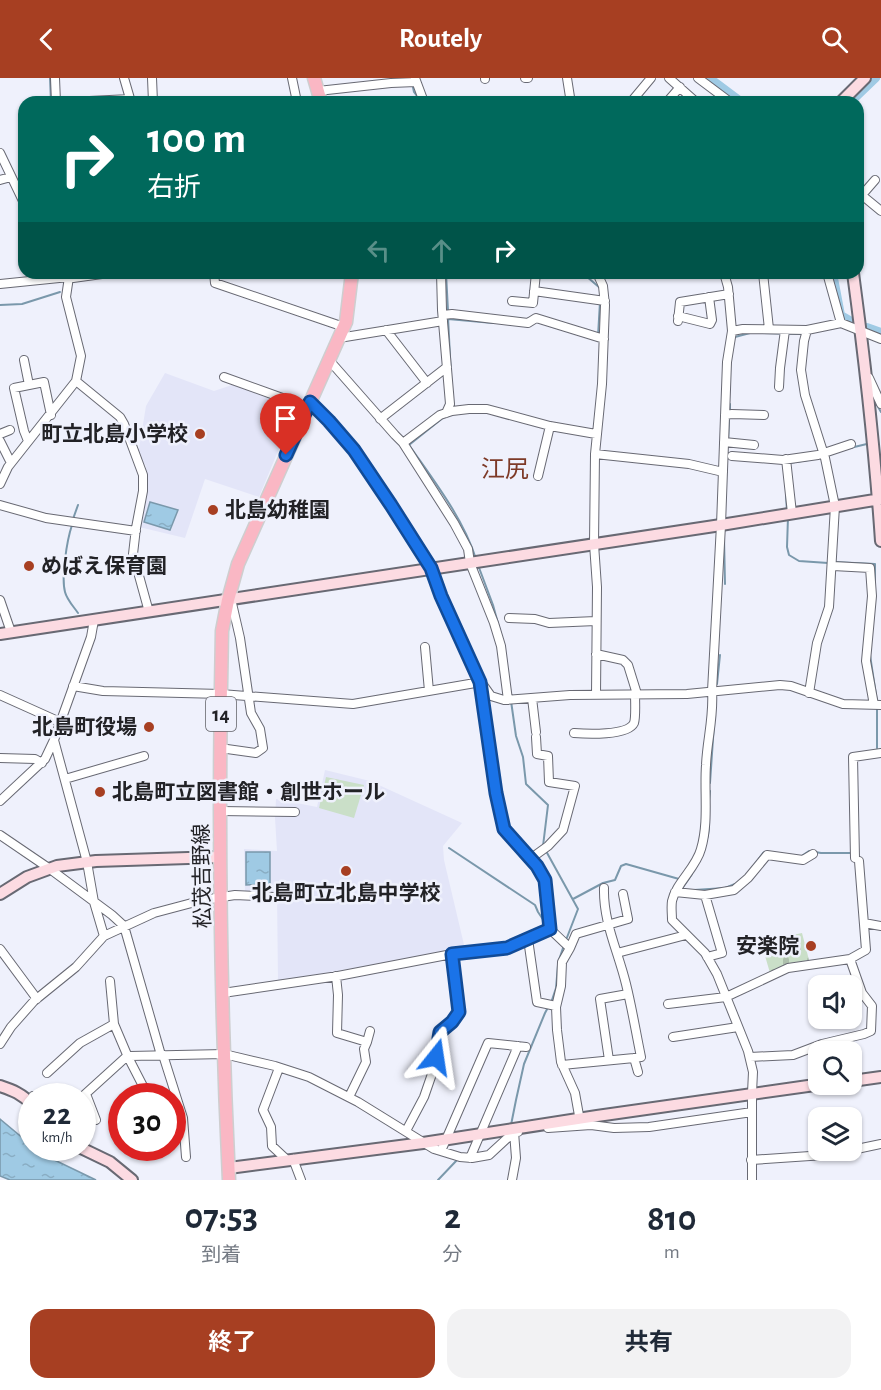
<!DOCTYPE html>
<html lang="ja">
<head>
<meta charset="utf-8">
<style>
  :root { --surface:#fff; --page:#f2f2f3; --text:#1f2937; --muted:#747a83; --accent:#a73f22 }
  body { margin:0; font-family:"Alegreya Sans","Noto Sans JP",sans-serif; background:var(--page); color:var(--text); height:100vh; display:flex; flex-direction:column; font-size:22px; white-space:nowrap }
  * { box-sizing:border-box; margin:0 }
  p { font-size:20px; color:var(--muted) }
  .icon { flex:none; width:33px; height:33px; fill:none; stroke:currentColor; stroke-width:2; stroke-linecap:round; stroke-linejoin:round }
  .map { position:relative; height:1102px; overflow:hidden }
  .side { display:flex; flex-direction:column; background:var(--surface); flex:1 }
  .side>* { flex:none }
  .guide { position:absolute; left:18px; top:18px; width:846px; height:183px; border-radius:18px; box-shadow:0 2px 4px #0004; background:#00695c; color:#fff; overflow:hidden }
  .buttons { position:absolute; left:808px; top:897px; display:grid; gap:12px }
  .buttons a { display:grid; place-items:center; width:54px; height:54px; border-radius:12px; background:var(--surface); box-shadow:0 2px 4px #0004; font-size:30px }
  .speed { position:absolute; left:18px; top:1005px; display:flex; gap:12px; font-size:30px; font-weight:700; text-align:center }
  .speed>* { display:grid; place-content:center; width:78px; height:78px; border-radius:50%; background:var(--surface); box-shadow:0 2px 4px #0004; line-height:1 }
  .speed small { font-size:15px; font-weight:400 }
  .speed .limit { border:9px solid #d22; background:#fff; color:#111 }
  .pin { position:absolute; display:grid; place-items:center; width:51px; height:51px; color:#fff; margin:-62px -26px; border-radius:50% 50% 50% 0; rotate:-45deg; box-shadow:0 0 6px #0007 }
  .pin .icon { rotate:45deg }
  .me { position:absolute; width:66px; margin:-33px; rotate:15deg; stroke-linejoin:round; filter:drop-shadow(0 0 4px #0008) }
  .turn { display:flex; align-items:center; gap:21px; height:126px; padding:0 30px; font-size:27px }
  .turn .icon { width:78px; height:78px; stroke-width:2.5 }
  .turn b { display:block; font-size:42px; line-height:51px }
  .lanes { display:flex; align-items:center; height:57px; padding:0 30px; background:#0003; justify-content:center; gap:30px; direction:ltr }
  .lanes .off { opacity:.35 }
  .eta { display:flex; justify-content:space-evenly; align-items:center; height:102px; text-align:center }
  .eta b { font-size:36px; font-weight:700; line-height:42px }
  .button { display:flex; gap:12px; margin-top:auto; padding:12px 30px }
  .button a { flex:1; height:69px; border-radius:18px; background:var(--accent); color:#fff; font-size:24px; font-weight:700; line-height:69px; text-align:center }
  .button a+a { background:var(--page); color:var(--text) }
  header { display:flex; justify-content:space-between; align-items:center; height:78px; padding:0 30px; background:var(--accent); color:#fff; font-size:27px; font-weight:700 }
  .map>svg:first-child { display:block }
</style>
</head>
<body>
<header><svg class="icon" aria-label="back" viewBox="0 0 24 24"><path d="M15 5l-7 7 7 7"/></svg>Routely<svg class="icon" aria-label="search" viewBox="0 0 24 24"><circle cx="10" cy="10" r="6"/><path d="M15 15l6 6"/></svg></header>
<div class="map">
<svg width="881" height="1102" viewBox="0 0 881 1102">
  <defs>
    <pattern id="cemetery-stones" width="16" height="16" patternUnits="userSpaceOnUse" patternTransform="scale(1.5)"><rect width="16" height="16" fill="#cadfc8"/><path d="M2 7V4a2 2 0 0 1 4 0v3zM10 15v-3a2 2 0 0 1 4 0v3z" fill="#adbfac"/></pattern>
    <pattern id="water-ripples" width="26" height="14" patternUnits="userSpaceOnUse" patternTransform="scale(1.5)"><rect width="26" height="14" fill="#9fcae4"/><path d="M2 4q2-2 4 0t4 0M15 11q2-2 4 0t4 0" fill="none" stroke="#89adc3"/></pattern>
  </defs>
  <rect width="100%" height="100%" fill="#eff1fc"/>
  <path fill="#e3e5f8" d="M165,295L214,313L235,306L287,329L285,341L290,344L259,419L205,401L185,460L139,449L147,413L146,388L138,377L146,328Z
    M325,692L370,703L462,745L443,768L444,782L465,871L278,903L277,815L245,814L244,771L277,773L275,740L276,721L317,729Z"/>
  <path fill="#cadfc8" d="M326,699L364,707L354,740L319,730Z"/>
  <path fill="url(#cemetery-stones)" d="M802,855L809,882L785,887L770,895L761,864Z"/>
  <path fill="url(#water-ripples)" stroke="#7a98ab" stroke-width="1.5" d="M150,424L178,432L170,452L144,444Z
    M246,774H270V806L246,807Z
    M0,1041L31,1067L32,1070H34L42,1076L96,1102H10L0,1098Z"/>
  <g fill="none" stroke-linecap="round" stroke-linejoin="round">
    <path stroke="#7a98ab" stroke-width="2" d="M50,0L51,24
      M411,0L414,14L420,22
      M16,101L23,111H24
      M446,195L448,233
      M586,195V198L600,210V219
      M0,227L22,226L60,214
      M448,239L451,299
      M448,241L493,245
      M764,255L804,256
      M598,258L600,224
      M735,259L750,255
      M877,327L881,334
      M730,331V326
      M444,339L409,367C434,403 463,440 476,481
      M728,364L729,342
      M850,370L871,365
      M789,385L808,382
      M786,416L787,434
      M788,439L787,469L789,477L799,483L828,485
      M73,441L78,427
      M72,447C67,462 61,499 65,514C67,522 74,529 78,535
      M724,459L725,506
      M834,484L875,486V502
      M478,487L493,527L503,564
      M870,577L877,624
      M717,606L720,577
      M511,623L516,658L523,679L526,706L548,727L543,768
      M877,670V630
      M710,705L714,646
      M709,722L710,713
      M706,764L708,757L709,749
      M449,770L535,827L538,834L546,846
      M546,773L578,831L566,862
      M800,779L809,773L821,775H852
      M752,790L763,775L765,774
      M682,812H681L692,796
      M694,812L725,810L735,806
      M573,821L603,805L615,802L621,788L626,786L679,801
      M559,882L564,867
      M511,1047L516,1022L524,986L545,935L552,922L556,910L558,887
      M805,1075L829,1072
      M438,1102L457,1082H459"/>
    <path stroke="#9fcae4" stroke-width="8" d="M710,0L742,24
      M851,24L876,0
      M833,195L841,237L853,244
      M867,249L881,254"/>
    <defs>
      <path id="street" d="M55,0L56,24
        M124,0L131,24
        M152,0L153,24
        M292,0L297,24
        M415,0L424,24
        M485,0V1
        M525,0H528
        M567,0L570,19L573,24
        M669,0L696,24
        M698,0L730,24
        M318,13L391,5L416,4
        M69,24L130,21
        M631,24L651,0
        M667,24L680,9
        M0,75L24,125
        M0,102L11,99
        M858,114L881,133
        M862,117L875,102
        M214,195L215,205L344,249
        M441,195L442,232L450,326L446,335
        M724,195L728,209L732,253L727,284L721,447L712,613C714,639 707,662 706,687C704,714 709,744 701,771C696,790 676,805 672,823C671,829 672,836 672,842L705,875L717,896L748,973L753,994L752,1015V1102
        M763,195L769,251
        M827,195L841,245
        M0,206L69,199L73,200L109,195
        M534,213L605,223
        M512,223L533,225L536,195
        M443,237L452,236L528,245L536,240L604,261
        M678,238L710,246L712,242L709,219
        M678,243L680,224L729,216
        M386,252L427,305
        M807,252L804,263L801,292L805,317L825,380L835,428L829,529L817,565L809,615
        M732,253L743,251L807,252L841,245L881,261
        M339,260L443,243
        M24,282L29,307
        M329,282L395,357L403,365L440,337L452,333L469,331H487L550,348L596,356
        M224,299L288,322L306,333
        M869,300L881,326
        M76,303L120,339L124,346L143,397V413L136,450L133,476L149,534
        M779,309L780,290L785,252
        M310,324L329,343L354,372L391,427L431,490L441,518L475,592L481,604L491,618L504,622L570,617L687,616L780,607L791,608L843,626L881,627
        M725,337L732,336L764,337
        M380,341L447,289
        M0,356L10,352
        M0,363L11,385
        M28,363L24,353L14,310L44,304L51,337
        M724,364L754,367
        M403,365L454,445L468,471L470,485L494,545L501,568L508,622
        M595,376L689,386L723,394
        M732,378L783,382L818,377L851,366
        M786,381L792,435
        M538,398L550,348
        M0,406L8,389L76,303L81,278L66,219L69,199
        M0,427L46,440L136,453
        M833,488L870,490L872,518L866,583L874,627
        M0,522L11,554
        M509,540L535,541L549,545L596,543
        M425,569L429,613
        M596,576L623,582L628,587L637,616
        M481,607L496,715L504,751L537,788L545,802L550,851L570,870L562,884L561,908L556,929L557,952L561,984L575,1015L580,1043
        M73,608L103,613L221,616L353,626L481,604
        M596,616L597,509L594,466L595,376L602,306L605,227L603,208L597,195
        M0,617L60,644
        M532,620L536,654
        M574,655C586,656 628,658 634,645C636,639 635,623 635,616
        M54,662L87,784L94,824L104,858
        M220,670L256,675L263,670L260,651L251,635L240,560L231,521
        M0,680L35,681L42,685
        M65,701L144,678
        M0,723L45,681L54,662L91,559L94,542
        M220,733L295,734
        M0,757L50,791L112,837L124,848L161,977
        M855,780L853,679L881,675
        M530,781L548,768L563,752L575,708L549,704L548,678L537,676L536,659
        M604,810C603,844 618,873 626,906C632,930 636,955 641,979L634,980L638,994
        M675,814L705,817L734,812L748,800L767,777L803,782L813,776
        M705,817L722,875L707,879
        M864,845L881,848
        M528,861L537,924L556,928
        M570,870L576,856L628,841L623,816
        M0,871L37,921
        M617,875L686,857
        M336,898L338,917L337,955L367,964L364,971L366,984L349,1019
        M110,903L114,946L128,979L144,1010L146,1018
        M223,915L338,898L452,876L507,870L550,851
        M668,926L726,919L788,890L850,881
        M673,959L738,949
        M367,964L370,953
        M0,966L11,949L34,923L76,889L104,858L154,835L203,822L235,817L274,819
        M163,977L183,1040L186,1079
        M750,979L793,977L822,966L864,956L871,953L872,928L862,915L850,881L866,872L859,783
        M609,982L600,921L628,916
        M562,987L634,980
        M279,990L263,1032L271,1049L272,1068L287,1082
        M47,995L80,965L114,946
        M86,1016L96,1042
        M33,1018H34
        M82,1019L125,980L130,978L224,976L275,988L309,999L358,1024L434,1071L460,1079L472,1080L489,1077L514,1054H518
        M548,1050L591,1047L614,1050L649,1049L752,1034
        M406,1053L424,1019L433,993L440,954L452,944L460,935L452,876
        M852,1072L881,1066
        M441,1073L488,965L526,969
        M470,1080L518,968
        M293,1081L301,1102
        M751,1082L825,1077L851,1072
        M512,1102L516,1080L514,1054"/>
      <path id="secondary" d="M841,24L865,0
        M853,195C865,284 875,374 881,463
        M0,556L721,447L881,421
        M0,816L27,799L57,788L96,783L219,779
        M852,1003L881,999
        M0,1008C12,1012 23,1016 32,1027
        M81,1070L110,1084L132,1102
        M229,1090L423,1065L597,1038L822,1006"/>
      <path id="primary" d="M314,0L321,24
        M229,1102C220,919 218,736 222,553L228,522L238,486L346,244L352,195"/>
    </defs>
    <use href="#street" stroke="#686973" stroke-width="10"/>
    <use href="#secondary" stroke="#686973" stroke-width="14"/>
    <use href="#primary" stroke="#cececf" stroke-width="15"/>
    <use href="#street" stroke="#fff" stroke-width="8"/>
    <use href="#secondary" stroke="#fcdbe2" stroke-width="10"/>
    <use href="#primary" stroke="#fab7c4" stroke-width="12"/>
  </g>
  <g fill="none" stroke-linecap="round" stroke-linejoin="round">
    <defs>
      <path id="route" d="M286,377L310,324L329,343L354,372L391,427L431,490L441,518L480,604L496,715L504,751L537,788L545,802L550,851L507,870L452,876L459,934L452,944L440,954L436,979"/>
    </defs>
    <use href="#route" stroke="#114b97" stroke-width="15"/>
    <use href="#route" stroke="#1a73e8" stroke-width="10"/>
  </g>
  <g fill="#a73f22" stroke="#eff1fc" stroke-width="2">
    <circle cx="200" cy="356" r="6"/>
    <circle cx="213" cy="432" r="6"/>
    <circle cx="29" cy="488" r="6"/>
    <circle cx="149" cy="649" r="6"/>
    <circle cx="100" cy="714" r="6"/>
    <circle cx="346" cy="793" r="6"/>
    <circle cx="811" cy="868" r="6"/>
  </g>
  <g text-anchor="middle" stroke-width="5" stroke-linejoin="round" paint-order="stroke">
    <rect fill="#eff1fc" stroke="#606066" stroke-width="1.5" x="206" y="619" width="30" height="34" rx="4.5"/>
    <g font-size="20" font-weight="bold" fill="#222226">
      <text x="221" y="643">14</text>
    </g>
    <g font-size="21" font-weight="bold" fill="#222226" stroke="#eff1fc" text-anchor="end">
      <text x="188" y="363">町立北島小学校</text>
      <text x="225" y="439" text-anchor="start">北島幼稚園</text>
      <text x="41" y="495" text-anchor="start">めばえ保育園</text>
      <text x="137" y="656">北島町役場</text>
      <text x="112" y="721" text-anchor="start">北島町立図書館・創世ホール</text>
      <text x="346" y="822" text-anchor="middle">北島町立北島中学校</text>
      <text x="799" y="875">安楽院</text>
    </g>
    <g font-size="21" fill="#222226" stroke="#eff1fc">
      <text transform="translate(202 798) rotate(-91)" y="7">松茂吉野線</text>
    </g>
    <g font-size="24" fill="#7e3a27" stroke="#eff1fc">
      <text x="505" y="399">江尻</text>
    </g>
  </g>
</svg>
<div class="buttons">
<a><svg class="icon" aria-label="sound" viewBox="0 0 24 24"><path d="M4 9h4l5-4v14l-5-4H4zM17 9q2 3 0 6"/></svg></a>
<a><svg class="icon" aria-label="search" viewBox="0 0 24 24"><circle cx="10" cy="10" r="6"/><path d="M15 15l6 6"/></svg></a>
<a><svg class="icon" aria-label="layers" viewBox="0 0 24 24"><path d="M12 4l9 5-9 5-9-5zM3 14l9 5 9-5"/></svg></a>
</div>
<div class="speed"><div>22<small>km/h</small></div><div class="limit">30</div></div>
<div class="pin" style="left:286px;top:377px;background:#d93025"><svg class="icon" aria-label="arrive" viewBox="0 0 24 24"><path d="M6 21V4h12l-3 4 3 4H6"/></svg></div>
<svg class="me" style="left:436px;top:979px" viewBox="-20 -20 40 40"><path d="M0-17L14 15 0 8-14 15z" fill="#1a73e8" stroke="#fff" stroke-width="4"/></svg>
<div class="guide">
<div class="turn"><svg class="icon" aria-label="right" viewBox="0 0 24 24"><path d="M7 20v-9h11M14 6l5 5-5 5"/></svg><div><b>100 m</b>右折</div></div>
<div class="lanes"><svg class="icon off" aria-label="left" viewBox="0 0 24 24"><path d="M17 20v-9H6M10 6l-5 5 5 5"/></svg><svg class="icon off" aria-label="ahead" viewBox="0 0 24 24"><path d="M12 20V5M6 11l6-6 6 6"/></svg><svg class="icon" aria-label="right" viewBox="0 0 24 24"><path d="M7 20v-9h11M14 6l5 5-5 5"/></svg></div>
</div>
</div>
<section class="side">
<div class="eta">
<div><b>07:53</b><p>到着</p></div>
<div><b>2</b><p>分</p></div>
<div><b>810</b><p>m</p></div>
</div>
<div class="button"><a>終了</a><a>共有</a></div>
</section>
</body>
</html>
